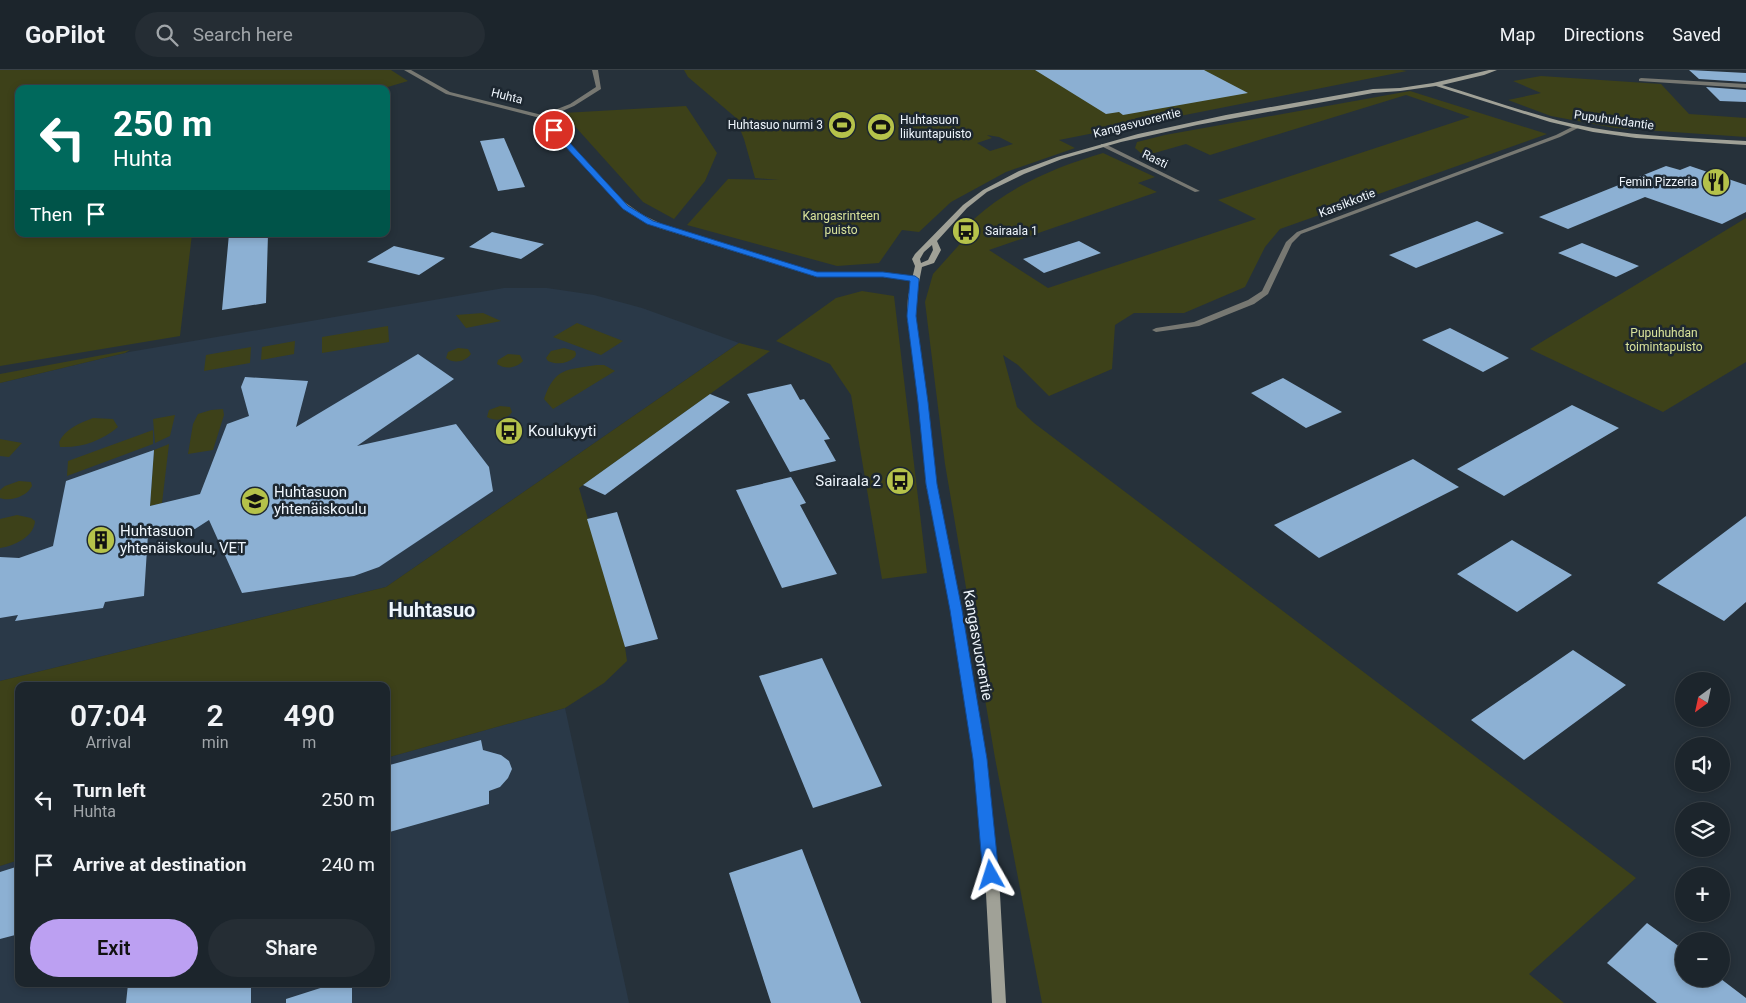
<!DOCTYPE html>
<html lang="en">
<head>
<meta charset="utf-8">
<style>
  :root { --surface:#1c252c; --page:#252d34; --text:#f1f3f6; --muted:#a0a5a9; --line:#3a4248; --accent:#bca0f2 }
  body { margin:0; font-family:Roboto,sans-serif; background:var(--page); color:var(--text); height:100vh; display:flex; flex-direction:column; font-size:19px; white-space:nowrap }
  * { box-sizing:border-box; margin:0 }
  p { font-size:16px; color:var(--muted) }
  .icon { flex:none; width:28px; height:28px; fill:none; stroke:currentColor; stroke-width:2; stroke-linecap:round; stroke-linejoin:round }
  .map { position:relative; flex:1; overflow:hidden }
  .panel { position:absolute; left:15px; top:612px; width:375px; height:305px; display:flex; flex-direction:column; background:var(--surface); border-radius:10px; box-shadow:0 2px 8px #0003,0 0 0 1px var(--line) }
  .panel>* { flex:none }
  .guide { position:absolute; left:15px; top:15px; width:375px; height:152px; border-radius:10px; box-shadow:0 2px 8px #0003,0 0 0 1px var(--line); background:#00695c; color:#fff; overflow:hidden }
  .needle { width:32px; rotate:213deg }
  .buttons { position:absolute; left:1675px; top:602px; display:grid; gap:10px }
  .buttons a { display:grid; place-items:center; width:55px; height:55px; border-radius:50%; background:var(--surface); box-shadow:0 2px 8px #0003,0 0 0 1px var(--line); font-size:25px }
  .pin { position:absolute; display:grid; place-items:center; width:42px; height:42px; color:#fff; margin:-21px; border:2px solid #fff; border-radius:50%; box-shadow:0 1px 5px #0007 }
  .me { position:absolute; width:55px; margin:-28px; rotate:354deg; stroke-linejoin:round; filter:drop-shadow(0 0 4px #0008) }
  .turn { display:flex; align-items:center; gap:18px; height:105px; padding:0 15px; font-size:22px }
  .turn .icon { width:65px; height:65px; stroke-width:2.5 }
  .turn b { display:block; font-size:35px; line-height:42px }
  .then { display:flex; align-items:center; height:48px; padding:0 15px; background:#0003; gap:10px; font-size:19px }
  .eta { display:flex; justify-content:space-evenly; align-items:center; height:85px; text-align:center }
  .eta b { font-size:30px; font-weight:600; line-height:35px }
  .cta { display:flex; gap:10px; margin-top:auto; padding:10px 15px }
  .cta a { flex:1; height:58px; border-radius:30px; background:var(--accent); color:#111; font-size:20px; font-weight:600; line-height:58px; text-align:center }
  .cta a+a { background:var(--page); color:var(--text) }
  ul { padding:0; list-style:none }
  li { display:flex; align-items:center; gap:15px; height:65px; padding:0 15px }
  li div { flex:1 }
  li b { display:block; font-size:19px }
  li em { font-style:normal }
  header { display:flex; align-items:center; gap:30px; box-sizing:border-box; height:70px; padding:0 25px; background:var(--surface); border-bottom:1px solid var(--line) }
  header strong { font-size:24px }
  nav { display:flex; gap:28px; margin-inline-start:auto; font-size:18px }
  .search { width:350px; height:45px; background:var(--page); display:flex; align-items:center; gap:12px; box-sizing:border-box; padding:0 18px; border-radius:28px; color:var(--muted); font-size:19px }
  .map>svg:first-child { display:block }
</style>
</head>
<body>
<header>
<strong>GoPilot</strong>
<div class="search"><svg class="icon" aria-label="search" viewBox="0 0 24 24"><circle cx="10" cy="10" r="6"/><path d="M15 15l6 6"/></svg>Search here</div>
<nav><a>Map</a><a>Directions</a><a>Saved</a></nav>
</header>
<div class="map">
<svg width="1746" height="933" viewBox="0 0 1746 933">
  <rect width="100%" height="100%" fill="#26313a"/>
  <path fill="#2a3948" d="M504,218H547L594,225L642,238L739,273L386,517L0,611V313L129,282Z
    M565,638L629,933H0V796L19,790V914H386V688Z"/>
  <path fill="#3d4119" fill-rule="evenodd" d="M0,0H391L408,11L381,19H19V164H192L180,266L0,296Z
    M684,0H1401L1407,1L1059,70L1075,78L1006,102L951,132L919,162L902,160L879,193L837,196L687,155L728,109L779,110L755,108L744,69L735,47L688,7ZM987,65L999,67L1013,74L990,81L977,73L992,68Z
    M1541,6L1661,14L1689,44L1746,48V67L1615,58L1551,46L1508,30L1541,23L1513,11Z
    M1410,21L1547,64L1280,159L1265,177L1245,217L1184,243H1134L1115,255L1112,299L1049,326L1018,295L1003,285L1017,337L1034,353L1636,808L1529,904L1564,933H1042L995,688L945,394L925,232L933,204L977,155L974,149C1010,116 1056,97 1103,83L1155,107L1138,113L1157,122L989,180L1048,218L1256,149L1218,130L1470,47L1406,25L1210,85L1186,74L1144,86L1135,78L1137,72L1165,65Z
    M686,36L717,83L705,111L674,149L643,132L563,43Z
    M1746,148V292L1663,342L1530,279Z
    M862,221L894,226L927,503L882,509L851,325L830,294L776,271L836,228Z
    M483,243L501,251L466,258L456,245Z
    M577,253L623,271L601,285L553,267Z
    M388,256L389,272L322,283V267Z
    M295,271L294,284L261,290L262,277Z
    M739,273L770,281L579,418L625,577L627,591L604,613L565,638L386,688V616H19V790L0,796V611L386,517Z
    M251,277L250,293L204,301L206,285Z
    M458,278L468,279L471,284C465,292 454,294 446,288L448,282Z
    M564,278L575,281L576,284L575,287C567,294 557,295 548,291L546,288L551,281Z
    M130,280L125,283L0,313V304Z
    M508,284L520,285L523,291C516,298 506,300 497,294L498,290Z
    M597,295H604L615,301L553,339L544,329C555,297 567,300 597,295Z
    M500,336L510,337L512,342C507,350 496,352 487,347L489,340Z
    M223,339L224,345L213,380L188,384L193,354L198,344L211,340Z
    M175,345L170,366L155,373L153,349Z
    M93,348L113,349L118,357C101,371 82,378 60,377L59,372C65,359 80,353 93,348Z
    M153,360V374L67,406L68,391Z
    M0,369L22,373L9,387L0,386Z
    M169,374L162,433L150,436L154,380Z
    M19,411L31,412L32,416C27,426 11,432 0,428V420L5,416Z
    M17,445L31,448L35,451C34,467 14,476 0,478V449Z"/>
  <path fill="#8cb0d3" d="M1035,0H1204L1248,23L1123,45L1119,42L1106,44Z
    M1689,0L1746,3V12L1699,9Z
    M1706,17L1746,20V32L1720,31Z
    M504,68L525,117L498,121L480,71Z
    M1666,96L1680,100L1690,96L1746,115V142L1722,154L1645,127L1568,159L1539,147Z
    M1477,151L1504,163L1416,198L1389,185Z
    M492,162L544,174L521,189L469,177Z
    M229,164H268L266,233L222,240Z
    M1079,171L1101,183L1044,203L1023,189Z
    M1582,173L1639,196L1616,207L1558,183Z
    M394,176L445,188L419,205L367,192Z
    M1450,258L1509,288L1483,302L1422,270Z
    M418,284L454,309L357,376L456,354L489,397L493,421L379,497L354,506L242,523L209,450L195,459L148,464L144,526L105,532L103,538L15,551L18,545L0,548V487L19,488L53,476L66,411L154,380L150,436L200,424L227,354L249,346L241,317L245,307L308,311L296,357Z
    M1283,308L1342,342L1306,358L1251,323Z
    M791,314L800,330L804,329L830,369L824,370L836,391L790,402L747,324Z
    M710,324L730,332L605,425L583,415Z
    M1572,335L1619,358L1504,426L1457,399Z
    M1413,389L1459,417L1319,488L1274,455Z
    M791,407L806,433L800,435L837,504L782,518L736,420Z
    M617,442L658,569L625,577L587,449Z
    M1746,446V532L1724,551L1657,513Z
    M1512,470L1572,505L1517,542L1457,504Z
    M1573,580L1626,615L1524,690L1471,650Z
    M822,588L882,716L813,738L759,606Z
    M481,670L483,680L501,685L509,691L512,699L508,708L500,717L489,721V734L386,763V696Z
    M802,779L861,933H771L729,803Z
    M19,796V864L0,869V802Z
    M1647,853L1684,880V909H1721L1746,928V933H1657L1607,893Z
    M128,914H251V933H126Z
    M333,914H352V933H286V929Z"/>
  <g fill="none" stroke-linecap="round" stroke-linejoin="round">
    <path fill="#777872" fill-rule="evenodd" d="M404,0H411L450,22L542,45L570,34L596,17L592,0H598L601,19L574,36L546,48L623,131L643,145L664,155L817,203H883L915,207L919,209L915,211L883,207H817L659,158L638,148L619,134L540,48L446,24Z
      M1641,8L1746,14V18L1639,11V9Z
      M1576,55L1579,57L1578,58L1560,67L1301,164L1292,173L1268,224L1254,234L1199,256L1156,262L1152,260L1156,258L1194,252L1248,230L1262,221L1286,172L1297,162L1556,65Z
      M1101,74H1105L1200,121L1195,122L1101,76Z"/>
    <path fill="#a0a197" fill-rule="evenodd" d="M1489,0H1497L1484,5L1442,15C1492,30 1542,49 1593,58C1644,67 1695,68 1746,71V75L1636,68L1593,62L1550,52L1436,16L1400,21L1373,23L1197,55L1121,72L1062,89L1024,104L987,122L967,138L937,171L941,180L934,193L922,197L916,227L915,246L927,332L936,414L961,540L986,689L1000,824L1006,933H992L986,824L974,689L951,540L926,414L919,332L907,246L908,227L915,196L912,189L915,184L963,135L983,120L1019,101L1057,87L1138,64L1226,45L1373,19L1400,18L1433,13ZM932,175L933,180L928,190L921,193L920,189L924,182Z"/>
  </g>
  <path fill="#1a73e8" stroke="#114b97" d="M552,59H557L628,136L653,151L817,202H883L915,206L919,209L916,246L928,332L937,414L962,540L987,689L999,805L996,810L991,812L985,810L983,805L973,689L950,540L926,414L918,332L907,246L910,211L883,207H817L647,154L623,139L552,62Z"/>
  <defs>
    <symbol id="stadium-disc" viewBox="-11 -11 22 22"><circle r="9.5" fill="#b5c24a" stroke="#1d2730"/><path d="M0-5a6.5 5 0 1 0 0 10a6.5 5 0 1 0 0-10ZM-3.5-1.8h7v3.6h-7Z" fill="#111"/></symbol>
    <symbol id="restaurant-disc" viewBox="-11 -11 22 22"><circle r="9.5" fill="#b5c24a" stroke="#1d2730"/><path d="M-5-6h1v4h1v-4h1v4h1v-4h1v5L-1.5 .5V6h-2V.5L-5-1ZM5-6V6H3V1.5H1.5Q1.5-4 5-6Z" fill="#111"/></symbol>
    <symbol id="bus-disc" viewBox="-11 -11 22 22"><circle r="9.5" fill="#b5c24a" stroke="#1d2730"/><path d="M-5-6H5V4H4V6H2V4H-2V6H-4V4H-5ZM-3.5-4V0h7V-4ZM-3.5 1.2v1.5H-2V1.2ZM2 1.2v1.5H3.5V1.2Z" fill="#111"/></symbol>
    <symbol id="school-disc" viewBox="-11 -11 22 22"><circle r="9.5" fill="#b5c24a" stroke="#1d2730"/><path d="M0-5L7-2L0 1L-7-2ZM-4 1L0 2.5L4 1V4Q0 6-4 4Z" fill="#111"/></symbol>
    <symbol id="building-disc" viewBox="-11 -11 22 22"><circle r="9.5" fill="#b5c24a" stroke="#1d2730"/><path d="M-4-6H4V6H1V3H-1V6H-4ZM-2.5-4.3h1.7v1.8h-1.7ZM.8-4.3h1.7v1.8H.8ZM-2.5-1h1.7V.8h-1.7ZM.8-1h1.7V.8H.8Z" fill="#111"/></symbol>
  </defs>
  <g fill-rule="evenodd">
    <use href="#stadium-disc" x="826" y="39" width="32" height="32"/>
    <use href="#stadium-disc" x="865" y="41" width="32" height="32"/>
    <use href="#restaurant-disc" x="1700" y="96" width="32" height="32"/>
    <use href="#bus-disc" x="950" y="145" width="32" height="32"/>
    <use href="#bus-disc" x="493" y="345" width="32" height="32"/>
    <use href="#bus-disc" x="884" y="395" width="32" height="32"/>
    <use href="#school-disc" x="239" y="415" width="32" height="32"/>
    <use href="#building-disc" x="85" y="454" width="32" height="32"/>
  </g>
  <g text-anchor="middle" stroke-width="5" stroke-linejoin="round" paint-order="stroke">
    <g font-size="12" fill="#eef5fc" stroke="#1d2730">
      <text transform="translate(507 26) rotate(14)" y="4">Huhta</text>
      <text transform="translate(1614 50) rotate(8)" y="4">Pupuhuhdantie</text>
      <text transform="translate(1137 53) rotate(-14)" y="4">Kangasvuorentie</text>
      <text transform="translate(1155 89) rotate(26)" y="4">Rasti</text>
      <text transform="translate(1347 133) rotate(-21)" y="4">Karsikkotie</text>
    </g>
    <g font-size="12" fill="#eef5fc" stroke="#1d2730" text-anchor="start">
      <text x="900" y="54">Huhtasuon<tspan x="900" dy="14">liikuntapuisto</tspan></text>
      <text x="823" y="59" text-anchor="end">Huhtasuo nurmi 3</text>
      <text x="1697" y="116" text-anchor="end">Femin Pizzeria</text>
      <text x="985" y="165">Sairaala 1</text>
    </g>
    <g font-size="12" fill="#d9e39b" stroke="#1d2730">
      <text x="841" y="150">Kangasrinteen<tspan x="841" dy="14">puisto</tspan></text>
      <text x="1664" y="267">Pupuhuhdan<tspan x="1664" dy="14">toimintapuisto</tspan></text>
    </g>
    <g font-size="15" fill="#eef5fc" stroke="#1d2730" text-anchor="start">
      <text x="528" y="366">Koulukyyti</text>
      <text x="881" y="416" text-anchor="end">Sairaala 2</text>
      <text x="274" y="427">Huhtasuon<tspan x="274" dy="17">yhtenäiskoulu</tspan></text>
      <text x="120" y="466">Huhtasuon<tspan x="120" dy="17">yhtenäiskoulu, VET</tspan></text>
    </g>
    <g font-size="15" fill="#eef5fc" stroke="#1d2730">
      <text transform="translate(978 575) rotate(80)" y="5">Kangasvuorentie</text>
    </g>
    <g font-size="20" font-weight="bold" fill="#eef5fc" stroke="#1d2730">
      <text x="432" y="547">Huhtasuo</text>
    </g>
  </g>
</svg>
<div class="buttons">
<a><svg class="needle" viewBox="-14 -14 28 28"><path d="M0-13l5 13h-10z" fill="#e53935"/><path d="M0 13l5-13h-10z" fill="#a0a5a9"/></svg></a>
<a><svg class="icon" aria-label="sound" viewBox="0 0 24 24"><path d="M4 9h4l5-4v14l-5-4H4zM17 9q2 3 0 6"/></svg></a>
<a><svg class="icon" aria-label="layers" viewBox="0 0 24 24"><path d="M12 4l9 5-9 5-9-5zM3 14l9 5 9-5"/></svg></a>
<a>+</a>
<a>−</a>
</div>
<div class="pin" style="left:554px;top:60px;background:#d93025"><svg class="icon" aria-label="arrive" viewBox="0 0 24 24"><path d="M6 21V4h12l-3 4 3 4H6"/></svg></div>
<svg class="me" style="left:991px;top:805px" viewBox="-20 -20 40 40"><path d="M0-17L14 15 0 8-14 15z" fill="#1a73e8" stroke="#fff" stroke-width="4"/></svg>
<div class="guide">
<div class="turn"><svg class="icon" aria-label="left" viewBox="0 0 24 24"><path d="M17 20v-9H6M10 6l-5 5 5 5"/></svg><div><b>250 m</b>Huhta</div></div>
<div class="then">Then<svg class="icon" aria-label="arrive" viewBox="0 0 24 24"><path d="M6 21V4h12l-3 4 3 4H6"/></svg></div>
</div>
<section class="panel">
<div class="eta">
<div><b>07:04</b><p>Arrival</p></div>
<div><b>2</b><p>min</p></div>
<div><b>490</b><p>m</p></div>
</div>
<ul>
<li><svg class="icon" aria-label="left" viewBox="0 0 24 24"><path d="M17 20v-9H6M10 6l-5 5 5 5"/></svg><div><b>Turn left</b><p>Huhta</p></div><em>250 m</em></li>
<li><svg class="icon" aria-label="arrive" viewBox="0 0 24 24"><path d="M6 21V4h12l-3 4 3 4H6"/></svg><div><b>Arrive at destination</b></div><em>240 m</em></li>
</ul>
<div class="cta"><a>Exit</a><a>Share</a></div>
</section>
</div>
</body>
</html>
